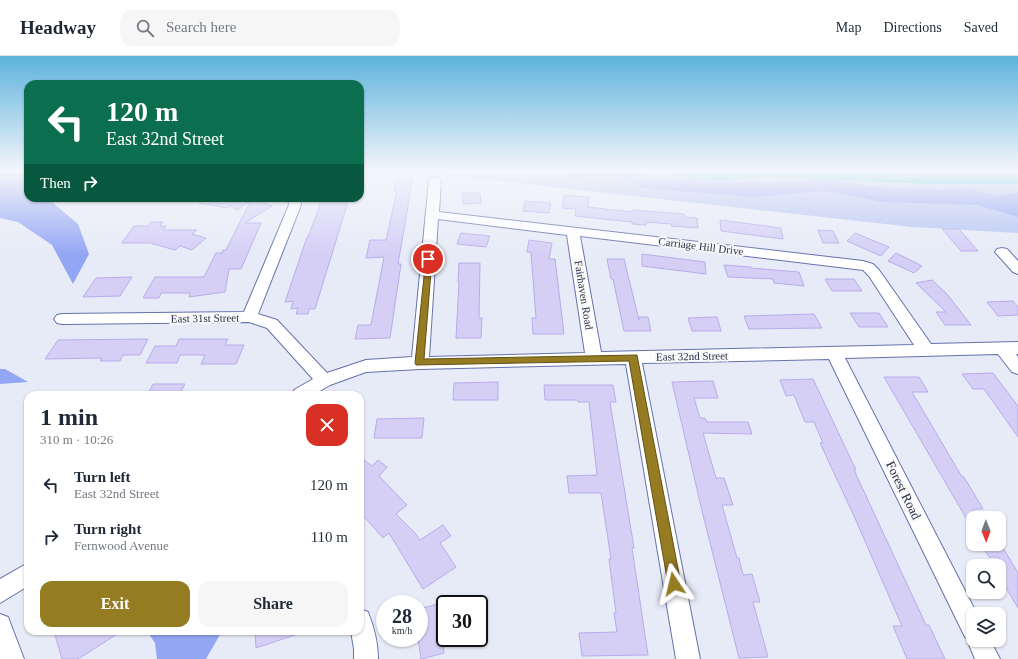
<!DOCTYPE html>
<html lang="en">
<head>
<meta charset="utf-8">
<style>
  :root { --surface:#fff; --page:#f6f6f7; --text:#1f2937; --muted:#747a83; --line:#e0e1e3; --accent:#957c23 }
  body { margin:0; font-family:"Times New Roman",serif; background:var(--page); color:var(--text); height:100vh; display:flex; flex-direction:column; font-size:15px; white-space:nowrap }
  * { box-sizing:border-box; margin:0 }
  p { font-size:13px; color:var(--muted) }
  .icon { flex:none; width:22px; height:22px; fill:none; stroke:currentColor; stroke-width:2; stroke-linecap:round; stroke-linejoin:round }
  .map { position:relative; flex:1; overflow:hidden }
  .sheet { position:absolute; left:24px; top:335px; width:340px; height:244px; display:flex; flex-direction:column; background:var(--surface); border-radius:12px; box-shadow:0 1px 3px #0004 }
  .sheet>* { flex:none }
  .banner { position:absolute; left:24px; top:24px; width:340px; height:122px; border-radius:12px; box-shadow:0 1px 3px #0004; background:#0b6e4f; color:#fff; overflow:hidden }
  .needle { width:26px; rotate:179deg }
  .tools { position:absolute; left:966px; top:455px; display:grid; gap:8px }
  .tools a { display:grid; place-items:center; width:40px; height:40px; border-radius:8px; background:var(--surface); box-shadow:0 1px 3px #0004; font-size:20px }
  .speed { position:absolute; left:376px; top:539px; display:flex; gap:8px; font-size:20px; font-weight:700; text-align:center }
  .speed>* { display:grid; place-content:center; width:52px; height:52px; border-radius:50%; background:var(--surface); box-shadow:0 1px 3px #0004; line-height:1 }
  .speed small { font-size:10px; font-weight:400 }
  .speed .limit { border:2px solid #111; border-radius:6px; background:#fff; color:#111 }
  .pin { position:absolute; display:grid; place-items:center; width:34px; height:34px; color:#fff; margin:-17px; border:2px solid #fff; border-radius:50%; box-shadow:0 1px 4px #0007 }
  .me { position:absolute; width:44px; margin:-22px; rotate:350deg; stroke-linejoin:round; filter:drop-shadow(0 0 3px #0008) }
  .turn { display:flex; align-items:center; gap:14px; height:84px; padding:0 16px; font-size:18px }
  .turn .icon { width:52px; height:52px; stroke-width:2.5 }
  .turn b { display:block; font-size:28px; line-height:34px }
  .then { display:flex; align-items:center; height:38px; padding:0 16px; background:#0003; gap:8px; font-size:15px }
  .round { display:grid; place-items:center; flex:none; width:42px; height:42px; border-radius:12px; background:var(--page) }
  .summary { display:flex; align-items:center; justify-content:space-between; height:68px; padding:0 16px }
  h1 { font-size:24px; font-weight:800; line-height:30px }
  .cta { display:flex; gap:8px; margin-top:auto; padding:8px 16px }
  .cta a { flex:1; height:46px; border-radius:12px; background:var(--accent); color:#fff; font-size:16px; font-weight:800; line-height:46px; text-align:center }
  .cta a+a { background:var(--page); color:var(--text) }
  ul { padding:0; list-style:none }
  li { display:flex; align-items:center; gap:12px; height:52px; padding:0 16px }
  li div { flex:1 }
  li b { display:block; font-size:15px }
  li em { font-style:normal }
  header { display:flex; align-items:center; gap:24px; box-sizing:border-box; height:56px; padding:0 20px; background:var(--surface); border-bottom:1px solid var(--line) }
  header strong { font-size:19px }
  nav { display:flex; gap:22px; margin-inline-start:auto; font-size:14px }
  .search { width:280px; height:36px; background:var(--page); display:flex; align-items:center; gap:10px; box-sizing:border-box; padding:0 14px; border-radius:12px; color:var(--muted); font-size:15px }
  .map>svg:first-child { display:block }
</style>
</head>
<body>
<header>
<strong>Headway</strong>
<div class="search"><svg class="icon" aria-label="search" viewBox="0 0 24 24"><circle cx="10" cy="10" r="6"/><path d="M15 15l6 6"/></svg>Search here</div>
<nav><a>Map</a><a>Directions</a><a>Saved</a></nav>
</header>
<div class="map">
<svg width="1018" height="603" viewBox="0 0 1018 603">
  <rect width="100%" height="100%" fill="#e7ebf7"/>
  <path fill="#b6c4f3" d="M408,115H1018V177L912,171Z"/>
  <path fill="#93a6f3" d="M0,115H28V142H61L53,147L78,168L89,198L73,228L52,189L18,166L0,162Z
    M549,115H630L707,126H787L822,122L877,131L939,134L967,132L997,140L1018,136V161L977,149L883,146L824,135L753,141L643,132L617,120L573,123Z
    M945,115H1018V120L947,116Z
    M0,313H5L28,326L0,328Z
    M147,575H222L206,603H157L155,587Z"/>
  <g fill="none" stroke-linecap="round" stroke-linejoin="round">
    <path fill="#2db2ca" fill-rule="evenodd" d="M669,115H847L929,118H1018V128H929L763,121L723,125L692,123L671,118Z"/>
  </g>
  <path fill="#d5cff6" stroke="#b7aceb" d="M413,121L398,208H401L390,282L355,283L358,269H371L384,201L366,202L370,184H386L397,135H394L397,122Z
    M462,137H480L481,147L463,148Z
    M564,139L589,141L588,151L632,156V154L684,158V161L697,162L698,172L671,170V168L646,166V169L632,168V166L575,160L576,153L562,152Z
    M200,142H253L272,150L245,167H261L241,213H229L225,236L189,241L190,237H161L159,242H143L155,221H204L216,197H222L223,194H226L251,144L238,154L229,150L227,152L199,147Z
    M320,142H347V149L315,253H309L308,258H296L298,252L291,253L293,245L285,246L307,181H308L319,152Z
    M525,145L551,147L549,157L523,155Z
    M720,164L781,172L783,183L721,175Z
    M151,166H163L160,170H166L163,174H197L192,178L206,182L192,194L180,190L175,194L150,187H122L134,170H148Z
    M942,173H959L978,195H961Z
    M818,174L833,175L839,187H823Z
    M461,177L490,180L486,191L457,188Z
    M855,177L889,191L881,200L847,185Z
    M529,184L552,187L549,203H555L564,278H533L532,262H536L531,196H527Z
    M896,197L922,210L914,217L888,205Z
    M642,198L705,206L706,218L642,210Z
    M607,203H624L639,264V261H648L651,275H624L613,223H611Z
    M459,207H480L479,262H482L481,282H456L459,226H458Z
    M724,209L751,211V212L799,216L804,230L774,227L773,223L728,221Z
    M132,221L120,240L83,241L96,222Z
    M825,223H854L862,235H832Z
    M932,224L947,238L971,269H945L936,256H946L916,227Z
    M1013,245L1018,251V259L998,260L987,246Z
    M850,257H879L888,271H859Z
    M814,258L822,272L749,273L744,260Z
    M717,261L721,275H692L688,262Z
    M148,283L140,299H123L120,305H100L102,302L45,303L58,284Z
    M179,283H228L225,289H244L236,308H201L205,299H180L177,307H146L155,290H176Z
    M993,317L1018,350V381L984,333H973L962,318Z
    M884,321H919L928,336H912L962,421H964L983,453H973V474Z
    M813,323L856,414H854L926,569H929L945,603H907L893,570H902L854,460L820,387H823L814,366H805L794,339L786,340L780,324Z
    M713,325L718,342H694L700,362H705L707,366H748L752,378L703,377L716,422H724L733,449H722L737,502H739L743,519L752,518L760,546H753L768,601L739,602L703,459L672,326Z
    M498,326V344H453L454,327Z
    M153,328H185L179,339H147Z
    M544,329H613L616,346H610L634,492H632L648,599L582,600L579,577L617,576L614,557H616L609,503H611L601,437H569L567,420L597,419L589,346H578L577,344H545Z
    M424,362L422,382H374L377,363Z
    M360,401L372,410L378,404L387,411L379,420L407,449L396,458L415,477L420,484L443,469L451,480L440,487L456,511L423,533L389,477L383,482L360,456Z
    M999,485L1018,517V552L999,520V501H989L981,488H999Z
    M445,546V585H443L444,597L421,603L418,582L419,568L425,566L423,552Z
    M54,575H122L78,603H62Z
    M255,575H301V577L256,592Z"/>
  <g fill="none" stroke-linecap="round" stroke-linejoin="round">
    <defs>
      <path id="minor" d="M435,121L439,122L441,124L439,156L863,205L873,208L879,214L931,288L1018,286V298H1016L1018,301V318L1012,316L998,298L845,302L977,558H973V584H990L1000,603H975L967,584V582L965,581L829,303L642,307L700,603H676L626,308L420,313L366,316L330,329L313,339H292L294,334L313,323L267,272L249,266L62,268L57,267L54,263L57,259L62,258L244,256L289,149L288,142H300L301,149L258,258L277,264L327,317L366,304L412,301L429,124L431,122ZM438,163L567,179L585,297L429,301ZM580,180L863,214L869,220L914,289L601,296Z
        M1002,192L1007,193L1018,205V218L1013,216L995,196L997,193Z
        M28,507V530L0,547V523Z
        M360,553L368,556C374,571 378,587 378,603H354V593L351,575H360Z
        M0,558L8,561L24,603H0Z"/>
    </defs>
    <use href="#minor" stroke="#6472ab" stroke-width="2"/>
    <use href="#minor" fill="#fff" fill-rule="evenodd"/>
  </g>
  <linearGradient id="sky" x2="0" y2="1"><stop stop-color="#5db3dc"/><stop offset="0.58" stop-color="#f4f6fb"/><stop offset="1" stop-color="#f4f6fb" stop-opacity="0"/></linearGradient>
  <rect width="1018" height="199" fill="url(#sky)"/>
  <path fill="#957c23" stroke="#615117" d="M426,201H431L432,203L424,303L637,299L681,528L679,532L674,534L670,532L668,528L629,305L416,309L415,307Z"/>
  <g text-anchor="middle" stroke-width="4" stroke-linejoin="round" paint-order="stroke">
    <g font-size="11" fill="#293048" stroke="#f8f8f8">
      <text transform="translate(701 190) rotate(7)" y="4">Carriage Hill Drive</text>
      <text transform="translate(584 239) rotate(81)" y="4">Fairhaven Road</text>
      <text transform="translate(205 262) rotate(-1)" y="4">East 31st Street</text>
      <text transform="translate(692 300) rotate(-1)" y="4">East 32nd Street</text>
    </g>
    <g font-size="13" fill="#293048" stroke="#f8f8f8">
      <text transform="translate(904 434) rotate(64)" y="5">Forest Road</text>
    </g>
  </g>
</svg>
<div class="tools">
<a><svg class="needle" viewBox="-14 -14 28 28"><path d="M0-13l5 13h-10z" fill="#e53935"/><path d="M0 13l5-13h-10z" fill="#747a83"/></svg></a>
<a><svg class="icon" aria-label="search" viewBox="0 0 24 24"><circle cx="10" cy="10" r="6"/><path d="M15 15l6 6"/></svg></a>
<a><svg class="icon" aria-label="layers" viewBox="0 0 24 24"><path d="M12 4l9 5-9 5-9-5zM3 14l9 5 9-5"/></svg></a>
</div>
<div class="speed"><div>28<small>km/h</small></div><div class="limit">30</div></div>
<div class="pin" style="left:428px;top:203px;background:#d93025"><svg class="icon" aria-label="arrive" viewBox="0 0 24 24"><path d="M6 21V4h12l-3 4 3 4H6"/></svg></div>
<svg class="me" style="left:674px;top:528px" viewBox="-20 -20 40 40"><path d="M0-17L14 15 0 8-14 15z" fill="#957c23" stroke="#fff" stroke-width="4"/></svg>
<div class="banner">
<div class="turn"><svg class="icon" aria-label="left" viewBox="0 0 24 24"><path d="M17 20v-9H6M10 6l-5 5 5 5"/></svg><div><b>120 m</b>East 32nd Street</div></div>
<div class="then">Then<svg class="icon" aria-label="right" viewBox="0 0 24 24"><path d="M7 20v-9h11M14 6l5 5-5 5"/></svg></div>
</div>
<section class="sheet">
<div class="summary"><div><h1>1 min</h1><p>310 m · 10:26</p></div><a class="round" style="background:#d93025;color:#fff"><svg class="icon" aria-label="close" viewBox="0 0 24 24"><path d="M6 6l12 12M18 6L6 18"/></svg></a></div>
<ul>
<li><svg class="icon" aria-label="left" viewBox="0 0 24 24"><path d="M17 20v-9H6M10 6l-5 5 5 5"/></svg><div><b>Turn left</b><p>East 32nd Street</p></div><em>120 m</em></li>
<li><svg class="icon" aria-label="right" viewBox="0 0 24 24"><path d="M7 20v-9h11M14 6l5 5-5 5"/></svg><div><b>Turn right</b><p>Fernwood Avenue</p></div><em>110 m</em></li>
</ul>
<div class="cta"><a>Exit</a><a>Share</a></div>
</section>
</div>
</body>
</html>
